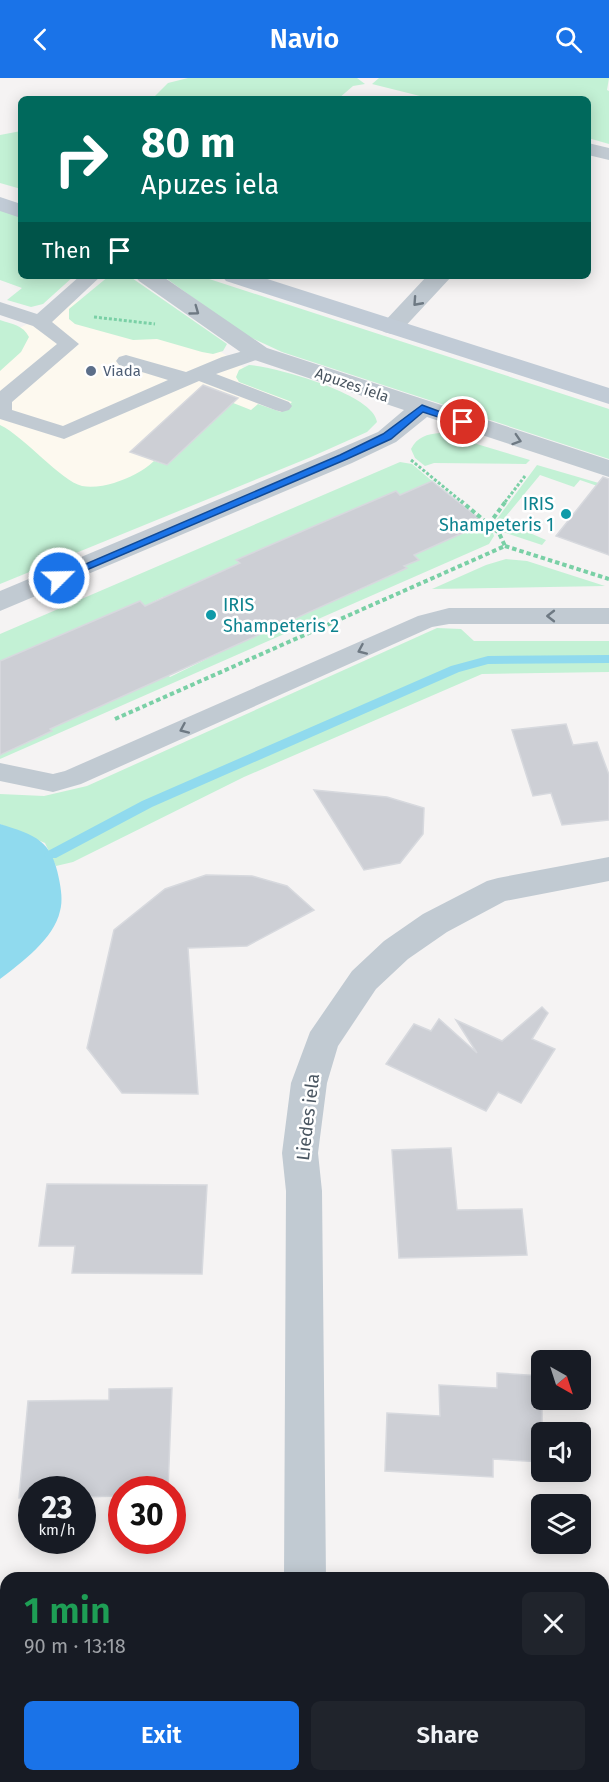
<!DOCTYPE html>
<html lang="en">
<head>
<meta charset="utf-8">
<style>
  :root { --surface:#171b24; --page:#20242c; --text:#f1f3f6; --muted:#9ea1a6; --accent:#1a73e8 }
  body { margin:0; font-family:"Fira Sans",sans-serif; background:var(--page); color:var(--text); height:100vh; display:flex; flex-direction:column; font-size:22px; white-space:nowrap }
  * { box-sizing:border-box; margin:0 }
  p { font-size:20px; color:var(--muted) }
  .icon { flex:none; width:33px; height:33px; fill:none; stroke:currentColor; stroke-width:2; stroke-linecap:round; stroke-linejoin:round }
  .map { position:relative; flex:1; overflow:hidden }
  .sheet { position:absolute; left:0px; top:1494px; width:609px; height:210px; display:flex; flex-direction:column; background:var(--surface); border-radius:18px 18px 0 0; box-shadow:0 3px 15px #0003 }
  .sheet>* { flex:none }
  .top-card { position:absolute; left:18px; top:18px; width:573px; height:183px; border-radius:9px; box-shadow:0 3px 15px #0003; background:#00695c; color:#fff; overflow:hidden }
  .needle { width:39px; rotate:141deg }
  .tools { position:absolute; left:531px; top:1272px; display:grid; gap:12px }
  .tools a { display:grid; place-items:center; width:60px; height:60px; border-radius:9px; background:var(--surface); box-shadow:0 3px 15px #0003; font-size:30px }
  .speed { position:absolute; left:18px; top:1398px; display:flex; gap:12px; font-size:30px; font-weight:700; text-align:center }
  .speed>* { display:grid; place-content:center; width:78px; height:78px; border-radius:50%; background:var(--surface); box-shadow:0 3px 15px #0003; line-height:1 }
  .speed small { font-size:15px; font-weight:400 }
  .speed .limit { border:9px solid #d22; background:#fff; color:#111 }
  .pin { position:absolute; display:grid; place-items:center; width:51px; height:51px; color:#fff; margin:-26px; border:3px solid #fff; border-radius:50%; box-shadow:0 2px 6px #0007 }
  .me { position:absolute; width:66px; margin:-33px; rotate:67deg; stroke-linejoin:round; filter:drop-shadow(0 0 4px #0008) }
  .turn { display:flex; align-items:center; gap:21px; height:126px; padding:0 24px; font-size:27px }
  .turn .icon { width:78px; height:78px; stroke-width:2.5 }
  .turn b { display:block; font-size:42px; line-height:51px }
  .then { display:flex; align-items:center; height:57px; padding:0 24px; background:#0003; gap:12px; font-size:22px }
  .round { display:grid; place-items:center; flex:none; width:63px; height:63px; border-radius:9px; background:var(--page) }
  .headline { display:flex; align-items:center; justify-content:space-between; height:102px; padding:0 24px }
  h1 { font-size:36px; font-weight:600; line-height:45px; color:#1e9e55 }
  .action { display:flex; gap:12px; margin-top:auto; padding:12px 24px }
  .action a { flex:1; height:69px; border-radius:9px; background:var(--accent); color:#fff; font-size:24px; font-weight:600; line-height:69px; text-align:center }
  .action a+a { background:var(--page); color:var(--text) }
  header { display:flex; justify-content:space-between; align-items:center; height:78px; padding:0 24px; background:var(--accent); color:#fff; font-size:27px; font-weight:600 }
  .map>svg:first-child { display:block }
</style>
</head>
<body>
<header><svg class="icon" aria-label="back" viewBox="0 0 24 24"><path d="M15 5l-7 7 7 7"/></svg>Navio<svg class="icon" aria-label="search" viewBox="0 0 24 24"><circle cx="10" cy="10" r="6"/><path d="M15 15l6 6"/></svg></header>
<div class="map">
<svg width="609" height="1704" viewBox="0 0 609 1704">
  <rect width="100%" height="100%" fill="#f5f3f3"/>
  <path fill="#fdf9ef" d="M119,203L247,292L325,319L230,391L97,414L49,405L0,363V259Z"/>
  <path fill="#c3f1d5" d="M188,0H357L365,6L353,8L338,21H152L168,5Z
    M379,0H609L607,12L609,13V66L588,60V21H432L372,6Z
    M21,53V111L0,105V57Z
    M0,132L21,139V198H74L43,226L31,229L7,222L22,210L0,202Z
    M109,198H129L227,266L223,273L213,276L202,274L157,261L133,262L75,246L69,241V231Z
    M163,198H200L609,331V381L282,274L243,256Z
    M0,242C12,246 23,247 29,259L21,274L0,293Z
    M249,287C275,289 374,316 377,344L367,354L311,379L0,506V347C25,359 61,403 82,408C92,410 104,408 114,405C129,400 142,394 154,383L167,387L203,353L218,319L251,332L258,326L281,334L292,324L239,304L236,299L239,292Z
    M440,355L530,382L526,386L434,385L425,388L415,380L411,371C417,359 427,356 440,355Z
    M400,384L412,386L432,403L400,417L396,413L237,483L240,485L172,527L163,519L145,528L140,523L72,552L0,588V556Z
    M537,387L609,408V412L580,402L574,409L540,397L502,443L546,462L542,467L503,454L497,441Z
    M470,434L492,452L494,458L489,466L0,681V662L51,652L40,639L158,587L170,599L288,541L291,543L352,512L355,514L406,490L404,488L418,482L413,476L421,469L425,472L476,449Z
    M506,481L527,483L605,508L432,511L486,487Z
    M437,550L461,551L474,563H609V594L482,596L244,699L73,784L56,788L45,765L0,746V716L44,718L87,708Z"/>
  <path fill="#90daee" d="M0,746C35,757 52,762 59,801C61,811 63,823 60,833C54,861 21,885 0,901Z"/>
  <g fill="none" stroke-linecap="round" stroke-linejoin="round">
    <path fill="#90daee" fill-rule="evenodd" d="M609,577V585L488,586L459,594L152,729L56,780H46L44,777L46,774L142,723L451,588L488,578Z"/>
  </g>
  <path fill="#cdcfd5" stroke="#d7d9de" stroke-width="1.5" d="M203,307L238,320L167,387L130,374Z
    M603,399L609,401V477L556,458Z
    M432,403L485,445L414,477L419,482L404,488L407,490L50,651L52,653L0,677V583L140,523L145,528L240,485L236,482L335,439L396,413L400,417Z
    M566,646L573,667L597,664L609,697V742L562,747L551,715L533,718L512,652Z
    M314,712L387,719L424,730L423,756L400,785L364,792Z
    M206,797L252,798L287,808L314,832L247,868L188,870L198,1016L122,1015L87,970L114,852L165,811Z
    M542,929L548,935L532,961L555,971L521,1025L498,1014L486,1033L386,986L414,946L431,953L439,941L477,975L456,942L502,963Z
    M451,1070L457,1132L522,1131L527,1177L399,1180L392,1072Z
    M47,1106L207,1107L202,1196L72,1195L75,1168H39Z
    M497,1295L542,1298V1384L493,1381V1399L385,1393L387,1335L440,1338L439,1307L497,1310Z
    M172,1310L168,1412H122V1418L82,1419V1412H32V1419L19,1420L28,1323L109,1322V1311Z"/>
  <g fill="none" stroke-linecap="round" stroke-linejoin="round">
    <path stroke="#7ad0a6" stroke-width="3" stroke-dasharray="3 2" stroke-linecap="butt" d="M94,239L155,246
      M411,382L462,424
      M505,424L525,398"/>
    <path stroke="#7ad0a6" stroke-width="4" stroke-dasharray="4.5 3" stroke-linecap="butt" d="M489,446L506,423
      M505,468L609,501
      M115,641L505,468L499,455L461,423"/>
    <path fill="#c1cad2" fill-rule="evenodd" d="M80,198H101L52,244L79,266L12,324V332L63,348L168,302L119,287L116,283L119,279L126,277L186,294L222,279L258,269L265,271L268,275L265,279L216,296L289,324L292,328L289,332L282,334L275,332L199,303L64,361L0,341V313L57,266L33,248L0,237V224L37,236Z
      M449,530H609V546H449L432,549L81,706L53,714L0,703V685L53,696L65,693L418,538Z"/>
    <path fill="#c1cad2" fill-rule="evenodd" d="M588,65L609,70V82L588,77Z
      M135,198H162L267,270L609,382V399L427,339L396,364L352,385L0,533V513L334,373L378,354L404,332L249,280L139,203Z
      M427,198H452L400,254L392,256L384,254L380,249L384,244Z
      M609,779V803L505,823L447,854L408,881L376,911L338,968L327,1005L318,1075L322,1113L326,1500H284L286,1113L282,1075L291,1005L310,954L352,893L384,863L423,836L487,803L498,800Z
      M280,1698H326V1704H280Z"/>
    <path fill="#c1cbd6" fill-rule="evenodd" d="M0,119L21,126V140L0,133Z
      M222,198H258L609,310V326L226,203Z"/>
  </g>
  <defs><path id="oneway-chevron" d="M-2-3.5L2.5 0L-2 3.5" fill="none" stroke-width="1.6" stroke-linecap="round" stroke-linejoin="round" transform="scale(1.5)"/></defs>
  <g stroke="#6e7983">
    <use href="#oneway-chevron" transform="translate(417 224) rotate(132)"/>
    <use href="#oneway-chevron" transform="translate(195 233) rotate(36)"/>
    <use href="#oneway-chevron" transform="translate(517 362) rotate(18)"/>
    <use href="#oneway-chevron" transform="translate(551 538) rotate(180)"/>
    <use href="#oneway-chevron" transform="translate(362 572) rotate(156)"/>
    <use href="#oneway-chevron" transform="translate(184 651) rotate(156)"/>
  </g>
  <path fill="#1a73e8" stroke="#114b97" stroke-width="1.5" d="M422,327L468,344L463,347L423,334L391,361L347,381L63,502L59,503L53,500L340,377L383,356Z"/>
  <circle fill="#5c6f8a" stroke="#fff" stroke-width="2" cx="91" cy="293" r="6"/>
  <g fill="#0f9aa8" stroke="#fff" stroke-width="2">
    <circle cx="566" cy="436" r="6"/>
    <circle cx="211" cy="537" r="6"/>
  </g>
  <g text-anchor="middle" stroke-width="5" stroke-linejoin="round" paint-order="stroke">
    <g font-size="15" fill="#4e5e75" stroke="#fff" text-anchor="start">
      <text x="103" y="298">Viada</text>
    </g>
    <g font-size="15" fill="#4a5661" stroke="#fff">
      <text transform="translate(352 307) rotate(19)" y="5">Apuzes iela</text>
    </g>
    <g font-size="18" fill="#0d838f" stroke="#fff" text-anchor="end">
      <text x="554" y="432">IRIS<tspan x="554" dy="21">Shampeteris 1</tspan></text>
      <text x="223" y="533" text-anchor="start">IRIS<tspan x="223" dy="21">Shampeteris 2</tspan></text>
    </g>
    <g font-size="18" fill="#4a5661" stroke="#fff">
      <text transform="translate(308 1039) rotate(-83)" y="6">Liedes iela</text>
    </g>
  </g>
</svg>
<div class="tools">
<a><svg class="needle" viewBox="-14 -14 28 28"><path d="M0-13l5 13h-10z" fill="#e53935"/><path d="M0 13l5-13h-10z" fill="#9ea1a6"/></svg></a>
<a><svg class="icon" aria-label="sound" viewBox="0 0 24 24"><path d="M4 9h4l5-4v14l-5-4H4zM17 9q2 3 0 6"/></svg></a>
<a><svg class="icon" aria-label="layers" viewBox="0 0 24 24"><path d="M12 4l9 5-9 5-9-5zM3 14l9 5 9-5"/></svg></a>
</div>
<div class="speed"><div>23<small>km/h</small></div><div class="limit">30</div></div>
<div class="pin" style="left:463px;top:344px;background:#d93025"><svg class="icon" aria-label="arrive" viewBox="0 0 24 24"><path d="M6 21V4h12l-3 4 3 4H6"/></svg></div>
<svg class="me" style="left:59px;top:500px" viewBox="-20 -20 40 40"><circle r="17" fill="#1a73e8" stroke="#fff" stroke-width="3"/><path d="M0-11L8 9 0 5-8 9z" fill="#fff"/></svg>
<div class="top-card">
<div class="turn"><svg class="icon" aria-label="right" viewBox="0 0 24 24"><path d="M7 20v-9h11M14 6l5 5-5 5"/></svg><div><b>80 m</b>Apuzes iela</div></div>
<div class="then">Then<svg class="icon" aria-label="arrive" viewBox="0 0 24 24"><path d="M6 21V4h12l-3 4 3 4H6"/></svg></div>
</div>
<section class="sheet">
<div class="headline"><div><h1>1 min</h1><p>90 m · 13:18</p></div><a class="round"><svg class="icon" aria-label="close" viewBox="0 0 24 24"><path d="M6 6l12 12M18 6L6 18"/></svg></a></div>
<div class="action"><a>Exit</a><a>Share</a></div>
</section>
</div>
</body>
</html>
